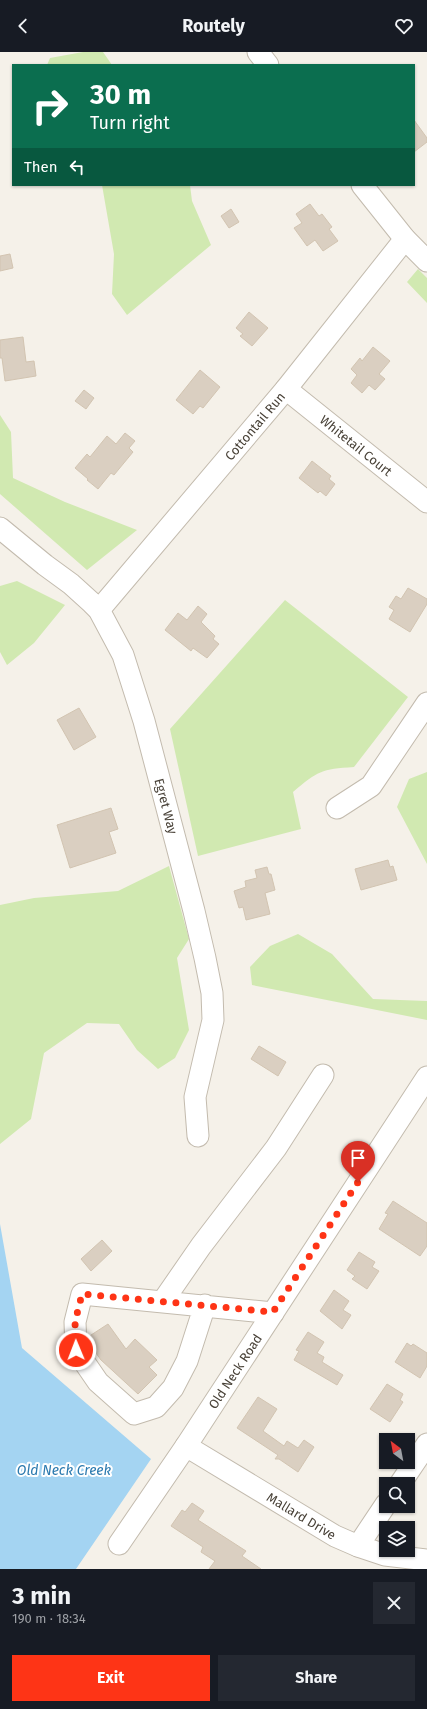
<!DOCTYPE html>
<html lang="en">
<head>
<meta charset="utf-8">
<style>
  :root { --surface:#171b24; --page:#242831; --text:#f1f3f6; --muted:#9ea1a6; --accent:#fe3416 }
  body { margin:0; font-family:"Fira Sans",sans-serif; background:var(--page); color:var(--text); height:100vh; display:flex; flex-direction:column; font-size:15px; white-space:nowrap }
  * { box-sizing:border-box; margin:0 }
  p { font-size:13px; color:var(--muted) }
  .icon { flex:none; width:22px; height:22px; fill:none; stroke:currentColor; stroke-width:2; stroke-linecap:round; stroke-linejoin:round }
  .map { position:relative; height:1517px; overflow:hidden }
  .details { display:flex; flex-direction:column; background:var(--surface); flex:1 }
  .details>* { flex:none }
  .hud { position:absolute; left:12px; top:12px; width:403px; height:122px; border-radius:0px; box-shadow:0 1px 3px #0004; background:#0b6e4f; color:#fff; overflow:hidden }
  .needle { width:26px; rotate:328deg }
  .buttons { position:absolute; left:379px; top:1381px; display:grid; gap:8px }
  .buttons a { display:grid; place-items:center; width:36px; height:36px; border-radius:0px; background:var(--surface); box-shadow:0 1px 3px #0004; font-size:20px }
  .pin { position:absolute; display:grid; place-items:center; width:34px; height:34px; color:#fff; margin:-41px -17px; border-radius:50% 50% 50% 0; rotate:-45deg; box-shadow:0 0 4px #0007 }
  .pin .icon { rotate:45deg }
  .me { position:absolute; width:44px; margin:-22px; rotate:359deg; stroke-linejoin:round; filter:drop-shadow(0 0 3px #0008) }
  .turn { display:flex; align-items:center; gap:14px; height:84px; padding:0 12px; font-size:18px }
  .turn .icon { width:52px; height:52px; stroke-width:2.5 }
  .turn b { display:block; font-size:28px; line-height:34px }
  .then { display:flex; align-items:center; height:38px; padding:0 12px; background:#0003; gap:8px; font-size:15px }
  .round { display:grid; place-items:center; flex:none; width:42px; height:42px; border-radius:0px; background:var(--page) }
  .headline { display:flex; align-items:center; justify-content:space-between; height:68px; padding:0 12px }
  h1 { font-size:24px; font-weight:700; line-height:30px }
  .button { display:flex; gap:8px; margin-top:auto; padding:8px 12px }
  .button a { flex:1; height:46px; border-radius:0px; background:var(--accent); color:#fff; font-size:16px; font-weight:700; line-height:46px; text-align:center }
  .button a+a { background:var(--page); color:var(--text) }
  header { display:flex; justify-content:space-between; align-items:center; height:52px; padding:0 12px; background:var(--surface); font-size:18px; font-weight:700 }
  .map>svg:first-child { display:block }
</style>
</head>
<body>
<header><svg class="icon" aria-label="back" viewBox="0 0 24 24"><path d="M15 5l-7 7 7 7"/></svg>Routely<svg class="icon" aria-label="heart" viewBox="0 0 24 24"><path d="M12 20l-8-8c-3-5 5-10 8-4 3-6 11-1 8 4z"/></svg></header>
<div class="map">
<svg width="427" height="1517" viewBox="0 0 427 1517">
  <rect width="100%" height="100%" fill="#f5f1e9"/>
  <path fill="#d1e9b1" d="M83,0H103L112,13H47L50,6Z
    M102,133H190L192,149L211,193L127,263L112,242L114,202Z
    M418,217L427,226V251L407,230Z
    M0,363L11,380L13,426L65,450L137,478L87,518L0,442Z
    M17,529L65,553L34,591L7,613L0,600V534Z
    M285,548L408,645L354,715C321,717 318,719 293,740L301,777L198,804L170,677Z
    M427,720V812L397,755L409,727Z
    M169,814L189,887L177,906L189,978L175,1006L158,1017L137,998L119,972L87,971L44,1001L31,1067L0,1092V853L34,846L118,839Z
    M298,882L332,902L373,947L427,949V968L252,933L250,915L270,894Z"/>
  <path fill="#a4d4f2" d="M0,1172L22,1296L151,1407L76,1517H0Z"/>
  <path fill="#dacfc1" stroke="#d2c4b1" d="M414,68L427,86V90L414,100Z
    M310,152L319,164L322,162L332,175L329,177L338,189L323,199L315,188L307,194L294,176L302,171L296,162Z
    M231,157L239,170L229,176L221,164Z
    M10,202L13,216L0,219V204Z
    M249,260L268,276L252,294L240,284L243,282L236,276Z
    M23,285L26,310L34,309L36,324L5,329L2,306H0V288Z
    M373,295L390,309L379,322L385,327L375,338L369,333L362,341L351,331L357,323L351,317L360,306L362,309Z
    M200,318L220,335L203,356L200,354L193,362L176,348Z
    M84,338L94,346L86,357L75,349Z
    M125,381L135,389L129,396L133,400L114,423L111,421L98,437L87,428L88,427L75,416L87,402L90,405L107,384L116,392Z
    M312,409L331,424L329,427L335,432L326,444L320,439L318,441L299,426Z
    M408,536L427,547V552L410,580L389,567L394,558L389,555L396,544L401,547Z
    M198,554L207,562L201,570L215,584L213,587L219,592L207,606L193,596L191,599L165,578L178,561L187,568Z
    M79,656L96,685L74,698L57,668Z
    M111,756L118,777L109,780L116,801L70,816L57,773Z
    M388,808L390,815L393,814L397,828L361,838L355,817Z
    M267,815L269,822H271L275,838L265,841L270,862L246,868L243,855L239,856L234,839L246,835L245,829L257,826L255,818Z
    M259,994L286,1010L278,1024L251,1007Z
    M393,1149L427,1171V1194L420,1204L379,1177L388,1162L385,1161Z
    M102,1188L112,1199L91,1219L81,1207Z
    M359,1200L375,1210L372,1215L379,1219L367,1237L352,1227L355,1224L347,1218Z
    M334,1238L349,1249L343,1258L351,1263L342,1277L320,1259Z
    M108,1272L126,1297L135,1287L157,1308L149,1315L157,1323L138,1342L101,1308L88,1290V1285Z
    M308,1280L324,1290L317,1301L324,1305L322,1310L343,1323L337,1333L294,1308L299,1299L296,1298Z
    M407,1291L411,1294L413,1292L427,1301V1314L420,1326L395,1310Z
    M387,1332L403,1342L400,1348L403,1350L390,1370L370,1357Z
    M258,1345L277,1357L263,1379L284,1394L287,1389L298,1396L304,1388L314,1395L298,1420L279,1407H275L278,1403L237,1376Z
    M192,1451L204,1459L198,1468L246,1499L242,1504L261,1517H209L215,1509L201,1500L203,1495L171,1474L182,1458L185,1460Z"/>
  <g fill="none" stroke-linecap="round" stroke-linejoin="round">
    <defs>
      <g id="minor">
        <path d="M258,0L268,13"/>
        <path d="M362,133L405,187L427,209"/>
        <path id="s1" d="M286,337L427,450"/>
        <path id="s2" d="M0,476L45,513L71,532L92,551L99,558L123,603L144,669L194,859L205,906L212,941L213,968L195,1045L198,1084"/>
        <path id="s3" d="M99,558L286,337L405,187"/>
        <path d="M337,756L371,734L427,651"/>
        <path d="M163,1249L201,1194L276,1096L323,1023"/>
        <path d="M205,1253L187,1309L173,1336L156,1355L134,1362L98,1330L76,1298L75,1270L82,1242L273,1261"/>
        <path id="s4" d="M186,1394L335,1484L358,1494L385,1503L427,1508"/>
        <path d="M400,1432L427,1392"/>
        <path id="s5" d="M119,1492L186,1394L427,1025"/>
        <path d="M358,1494L386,1452"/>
      </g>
    </defs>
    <use href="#minor" stroke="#c3bbae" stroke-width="23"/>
    <use href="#minor" stroke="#fff" stroke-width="21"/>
  </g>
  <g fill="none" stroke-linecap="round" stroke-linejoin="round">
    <path stroke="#fe3416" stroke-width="7" stroke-dasharray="0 12.6" d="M76,1298L75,1270L82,1242L273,1260L358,1130"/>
  </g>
  <g text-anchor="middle" stroke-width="4" stroke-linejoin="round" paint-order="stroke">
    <g font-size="13" fill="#484137" stroke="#fff">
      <text dy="5" stroke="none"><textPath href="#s3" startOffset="241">Cottontail Run</textPath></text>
      <text dy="5" stroke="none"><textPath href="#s1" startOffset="90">Whitetail Court</textPath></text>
      <text dy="5" stroke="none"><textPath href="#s2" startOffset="337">Egret Way</textPath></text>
      <text dy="5" stroke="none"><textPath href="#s5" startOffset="208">Old Neck Road</textPath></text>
      <text dy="5" stroke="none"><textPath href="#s4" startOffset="135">Mallard Drive</textPath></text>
    </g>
    <g font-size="14" font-style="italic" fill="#2c7aaf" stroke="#fff">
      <text x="64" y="1423">Old Neck Creek</text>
    </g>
  </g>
</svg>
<div class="buttons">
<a><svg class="needle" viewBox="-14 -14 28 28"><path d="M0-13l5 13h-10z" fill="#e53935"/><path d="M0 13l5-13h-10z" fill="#9ea1a6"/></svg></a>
<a><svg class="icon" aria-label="search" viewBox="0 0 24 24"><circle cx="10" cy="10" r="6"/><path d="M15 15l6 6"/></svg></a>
<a><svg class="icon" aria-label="layers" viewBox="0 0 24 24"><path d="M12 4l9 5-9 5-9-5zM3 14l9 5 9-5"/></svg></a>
</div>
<div class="pin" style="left:358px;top:1130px;background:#d93025"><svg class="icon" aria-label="arrive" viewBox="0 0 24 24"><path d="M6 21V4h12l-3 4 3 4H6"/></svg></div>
<svg class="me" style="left:76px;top:1298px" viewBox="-20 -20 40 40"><circle r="17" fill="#fe3416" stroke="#fff" stroke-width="3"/><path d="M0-11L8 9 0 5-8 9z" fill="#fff"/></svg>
<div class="hud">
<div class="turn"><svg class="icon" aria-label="right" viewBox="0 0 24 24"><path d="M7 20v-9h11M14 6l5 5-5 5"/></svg><div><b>30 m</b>Turn right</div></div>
<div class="then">Then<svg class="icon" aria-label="left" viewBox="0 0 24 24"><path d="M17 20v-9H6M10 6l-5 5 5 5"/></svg></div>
</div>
</div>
<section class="details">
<div class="headline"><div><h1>3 min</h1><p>190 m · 18:34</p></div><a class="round"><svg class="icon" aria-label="close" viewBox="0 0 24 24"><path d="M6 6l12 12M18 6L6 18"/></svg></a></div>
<div class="button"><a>Exit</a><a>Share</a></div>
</section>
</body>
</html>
